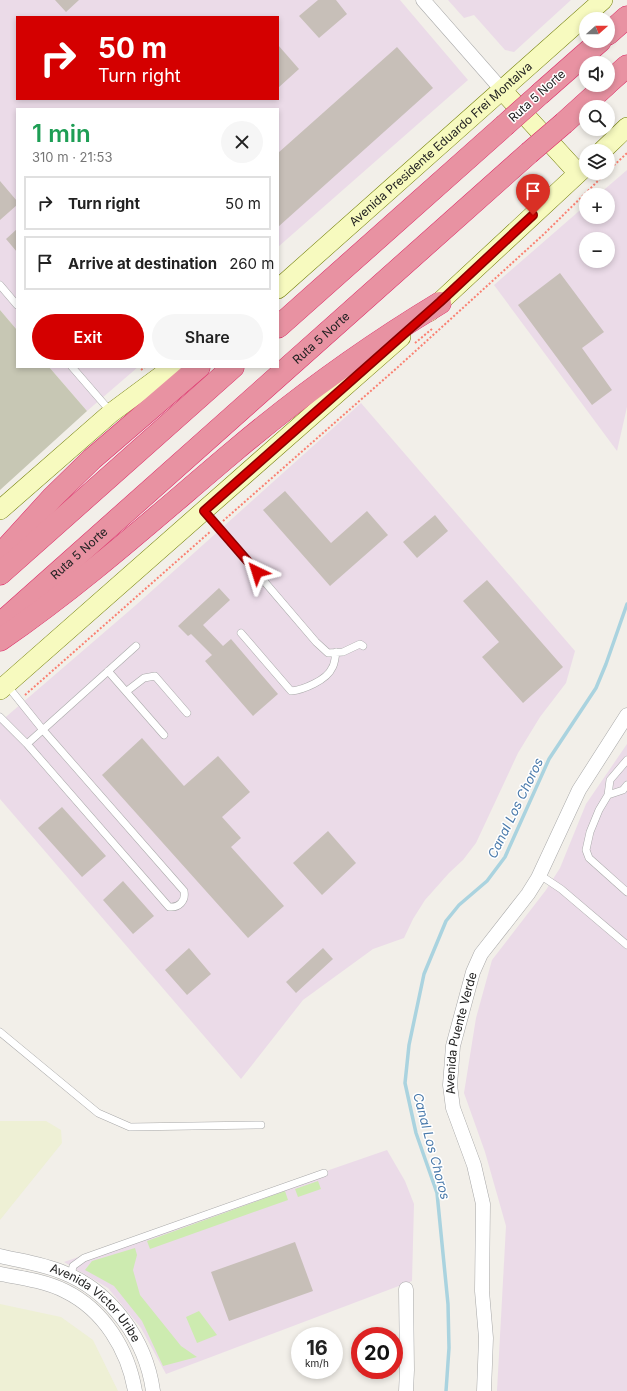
<!DOCTYPE html>
<html lang="en">
<head>
<meta charset="utf-8">
<style>
  :root { --surface:#fff; --page:#f6f6f6; --text:#222; --muted:#767676; --line:#e0e0e0; --accent:#d40000 }
  body { margin:0; font-family:Inter,sans-serif; background:var(--page); color:var(--text); height:100vh; display:flex; flex-direction:column; font-size:15px; white-space:nowrap }
  * { box-sizing:border-box; margin:0 }
  p { font-size:13px; color:var(--muted) }
  .icon { flex:none; width:22px; height:22px; fill:none; stroke:currentColor; stroke-width:2; stroke-linecap:round; stroke-linejoin:round }
  .map { position:relative; flex:1; overflow:hidden }
  .side { position:absolute; left:16px; top:108px; width:263px; height:260px; display:flex; flex-direction:column; background:var(--surface); border-radius:0px; box-shadow:0 2px 6px #0003 }
  .side>* { flex:none }
  .guide { position:absolute; left:16px; top:16px; width:263px; height:84px; border-radius:0px; box-shadow:0 2px 6px #0003; background:#d40000; color:#fff; overflow:hidden }
  .needle { width:26px; rotate:69deg }
  .controls { position:absolute; left:579px; top:12px; display:grid; gap:8px }
  .controls a { display:grid; place-items:center; width:36px; height:36px; border-radius:50%; background:var(--surface); box-shadow:0 2px 6px #0003; font-size:20px }
  .speed { position:absolute; left:291px; top:1327px; display:flex; gap:8px; font-size:20px; font-weight:700; text-align:center }
  .speed>* { display:grid; place-content:center; width:52px; height:52px; border-radius:50%; background:var(--surface); box-shadow:0 2px 6px #0003; line-height:1 }
  .speed small { font-size:10px; font-weight:400 }
  .speed .limit { border:6px solid #d22; background:#fff; color:#111 }
  .pin { position:absolute; display:grid; place-items:center; width:34px; height:34px; color:#fff; margin:-41px -17px; border-radius:50% 50% 50% 0; rotate:-45deg; box-shadow:0 0 4px #0007 }
  .pin .icon { rotate:45deg }
  .me { position:absolute; width:44px; margin:-22px; rotate:319deg; stroke-linejoin:round; filter:drop-shadow(0 0 3px #0008) }
  .turn { display:flex; align-items:center; gap:14px; height:84px; padding:0 16px; font-size:18px }
  .turn .icon { width:52px; height:52px; stroke-width:2.5 }
  .turn b { display:block; font-size:28px; line-height:34px }
  .round { display:grid; place-items:center; flex:none; width:42px; height:42px; border-radius:21px; background:var(--page) }
  .overview { display:flex; align-items:center; justify-content:space-between; height:68px; padding:0 16px }
  h1 { font-size:24px; font-weight:600; line-height:30px; color:#1e9e55 }
  .action { display:flex; gap:8px; margin-top:auto; padding:8px 16px }
  .action a { flex:1; height:46px; border-radius:24px; background:var(--accent); color:#fff; font-size:16px; font-weight:600; line-height:46px; text-align:center }
  .action a+a { background:var(--page); color:var(--text) }
  ul { padding:0; list-style:none }
  li { display:flex; align-items:center; gap:12px; height:54px; margin:0 8px 6px; padding:0 8px; border:2px solid var(--line); border-radius:0px }
  li div { flex:1 }
  li b { display:block; font-size:15px }
  li em { font-style:normal }
  .map>svg:first-child { display:block }
</style>
</head>
<body>
<div class="map">
<svg width="627" height="1391" viewBox="0 0 627 1391">
  <rect width="100%" height="100%" fill="#f2efe9"/>
  <path fill="#ebdbe8" fill-rule="evenodd" d="M0,0H400L468,80L278,247V109H17V330L0,310ZM17,17H278V99H17Z
    M448,0H571L514,52L505,50L474,15L464,18Z
    M627,170V407L617,451L494,285L586,205V217H608V195H598ZM586,239H608V261H586Z
    M49,367H138L87,411Z
    M361,403L575,651L566,683L540,717L518,753L476,843L463,860L449,873L425,900L413,919L404,938L373,949L303,1000L241,1079L0,799V722L136,605Z
    M627,744V1391H497L506,1226L485,1152L464,1093L476,1018L492,960L546,890L560,868L586,804Z
    M387,1150L405,1181L414,1204L412,1281L166,1374L141,1328L108,1288L64,1262Z"/>
  <path fill="#c7c7b4" d="M0,310L17,330V367H49L87,411L0,490Z"/>
  <path fill="#eef0d5" d="M0,1121H46L61,1130L62,1143L0,1220Z
    M0,1304L61,1317L93,1340L118,1391H0Z"/>
  <path fill="#cdebb0" d="M318,1181L321,1189L298,1197L295,1189Z
    M285,1191L288,1200L150,1249L147,1241Z
    M135,1248L137,1255L133,1270L140,1295L181,1346L197,1357L163,1366L142,1321L114,1286L85,1270L92,1261Z
    M199,1311L217,1335L197,1343L186,1317Z"/>
  <g fill="none" stroke-linecap="round" stroke-linejoin="round">
    <path stroke="#aad3df" stroke-width="3.5" d="M446,1391L449,1348L448,1304L437,1193L416,1133L405,1083L409,1045L424,974L446,921L459,905L487,881L505,857L549,759L596,688L606,664L627,604"/>
  </g>
  <path fill="#c7bfb8" d="M55,0H79L66,12Z
    M318,0H336L347,14L319,38L299,16Z
    M278,45L299,69L278,88Z
    M397,47L433,88L278,227V153Z
    M0,181L17,201V205L0,220Z
    M17,229V252L6,239Z
    M560,273L604,332L582,348L612,390L592,405L518,305Z
    M285,491L331,543L367,511L388,535L330,586L263,510Z
    M435,515L448,531L417,558L403,542Z
    M487,580L563,667L523,703L482,657L499,642L463,601Z
    M219,588L230,600L203,625L223,646L231,639L278,694L253,716L205,661L212,655L191,634L188,636L178,626Z
    M142,738L184,786L218,756L250,792L222,817L241,838L231,847L284,906L248,938L102,775Z
    M62,807L106,856L82,877L38,828Z
    M328,831L356,863L322,895L293,863Z
    M123,881L154,916L133,934L103,900Z
    M189,948L211,974L187,995L165,970Z
    M323,948L333,959L296,993L286,982Z
    M295,1242L313,1291L229,1321L211,1272Z"/>
  <g fill="none" stroke-linecap="round" stroke-linejoin="round">
    <defs>
      <path id="lane" d="M0,285L17,305
        M72,367L111,412
        M204,511L316,642L328,653L343,652L360,644L363,646
        M241,633L291,691C303,690 327,680 332,668C335,664 335,657 336,652
        M108,671L164,735
        M127,691L144,678L155,676L187,713
        M0,717L27,744L169,907C179,908 186,901 184,891L43,730L6,684
        M27,744L136,646
        M627,760L610,780L608,795L599,810L590,832L586,850L589,858L627,892
        M608,795L623,790L627,785
        M540,875L561,889L627,945
        M0,1032L98,1113L130,1127L261,1125
        M71,1276L73,1266L84,1258L324,1173"/>
      <g id="street">
        <path d="M423,0L502,90"/>
        <path id="s1" d="M0,1256C21,1261 43,1264 62,1272C111,1291 146,1340 153,1391"/>
        <path d="M0,1274C22,1278 45,1281 65,1291C104,1310 128,1350 135,1391"/>
        <path d="M406,1289L407,1370L406,1391"/>
        <path id="s2" d="M484,1391L486,1338L482,1291L483,1204L474,1165L453,1108L450,1085L453,1046L473,972L481,954L528,894L538,878L579,790L627,715"/>
      </g>
      <g id="secondary">
        <path d="M502,90L578,173"/>
        <path d="M602,151L627,127"/>
        <path id="s3" d="M278,289L603,0"/>
        <path d="M429,312L586,166"/>
        <path d="M0,510L111,413L173,367"/>
        <path d="M0,690L401,337"/>
      </g>
      <g id="highway">
        <path d="M608,34L627,17"/>
        <path d="M608,83L627,66"/>
        <path d="M541,93L600,41"/>
        <path d="M564,123L606,85"/>
        <path d="M278,327L504,126"/>
        <path d="M0,555L52,498L92,459L199,367"/>
        <path d="M0,574L233,367"/>
        <path id="s4" d="M0,624L529,153"/>
        <path d="M0,640C83,583 157,516 233,452C298,397 367,347 440,303"/>
      </g>
    </defs>
    <use href="#lane" stroke="#a9a9a9" stroke-width="8"/>
    <use href="#street" stroke="#a9a9a9" stroke-width="15"/>
    <use href="#secondary" stroke="#707d05" stroke-width="20"/>
    <use href="#highway" stroke="#dc2a67" stroke-width="23"/>
    <path stroke="#fa8072" stroke-width="2" stroke-dasharray="2 2" stroke-linecap="butt" d="M608,171L627,153
      M415,343L432,329
      M141,370L145,367
      M223,521L398,367L544,234L606,173
      M25,695L211,531"/>
    <use href="#lane" stroke="#fff" stroke-width="7"/>
    <use href="#street" stroke="#fff" stroke-width="14"/>
    <use href="#secondary" stroke="#f7fabf" stroke-width="19"/>
    <use href="#highway" stroke="#e892a2" stroke-width="22"/>
    <defs>
      <path id="highway-bridge" d="M504,126L541,93
        M529,153L564,123"/>
    </defs>
    <use href="#highway-bridge" stroke="#dc2a67" stroke-width="23" stroke-linecap="butt"/>
    <use href="#highway-bridge" stroke="#e892a2" stroke-width="22"/>
  </g>
  <g fill="none" stroke-linecap="round" stroke-linejoin="round">
    <defs>
      <path id="route" d="M257,572L204,511L440,302L533,215"/>
    </defs>
    <use href="#route" stroke="#8a0000" stroke-width="10"/>
    <use href="#route" stroke="#d40000" stroke-width="7"/>
  </g>
  <g text-anchor="middle" stroke-width="3" stroke-linejoin="round" paint-order="stroke">
    <g font-size="12" fill="#222" stroke="#fff">
      <text transform="translate(537 96) rotate(-42)" y="4">Ruta 5 Norte</text>
      <text dy="4" stroke="none"><textPath href="#s3" startOffset="218">Avenida Presidente Eduardo Frei Montalva</textPath></text>
      <text dy="4" stroke="none"><textPath href="#s4" startOffset="430">Ruta 5 Norte</textPath></text>
      <text dy="4" stroke="none"><textPath href="#s4" startOffset="106">Ruta 5 Norte</textPath></text>
      <text dy="4" stroke="none"><textPath href="#s2" startOffset="364">Avenida Puente Verde</textPath></text>
      <text dy="4" stroke="none"><textPath href="#s1" startOffset="110">Avenida Victor Uribe</textPath></text>
    </g>
    <g font-size="13" font-style="italic" fill="#4a7aab" stroke="#fff">
      <text transform="translate(515 808) rotate(-64)" y="5">Canal Los Choros</text>
      <text transform="translate(432 1146) rotate(75)" y="5">Canal Los Choros</text>
    </g>
  </g>
</svg>
<div class="controls">
<a><svg class="needle" viewBox="-14 -14 28 28"><path d="M0-13l5 13h-10z" fill="#e53935"/><path d="M0 13l5-13h-10z" fill="#767676"/></svg></a>
<a><svg class="icon" aria-label="sound" viewBox="0 0 24 24"><path d="M4 9h4l5-4v14l-5-4H4zM17 9q2 3 0 6"/></svg></a>
<a><svg class="icon" aria-label="search" viewBox="0 0 24 24"><circle cx="10" cy="10" r="6"/><path d="M15 15l6 6"/></svg></a>
<a><svg class="icon" aria-label="layers" viewBox="0 0 24 24"><path d="M12 4l9 5-9 5-9-5zM3 14l9 5 9-5"/></svg></a>
<a>+</a>
<a>−</a>
</div>
<div class="speed"><div>16<small>km/h</small></div><div class="limit">20</div></div>
<div class="pin" style="left:533px;top:215px;background:#d93025"><svg class="icon" aria-label="arrive" viewBox="0 0 24 24"><path d="M6 21V4h12l-3 4 3 4H6"/></svg></div>
<svg class="me" style="left:257px;top:572px" viewBox="-20 -20 40 40"><path d="M0-17L14 15 0 8-14 15z" fill="#d40000" stroke="#fff" stroke-width="4"/></svg>
<div class="guide">
<div class="turn"><svg class="icon" aria-label="right" viewBox="0 0 24 24"><path d="M7 20v-9h11M14 6l5 5-5 5"/></svg><div><b>50 m</b>Turn right</div></div>
</div>
<section class="side">
<div class="overview"><div><h1>1 min</h1><p>310 m · 21:53</p></div><a class="round"><svg class="icon" aria-label="close" viewBox="0 0 24 24"><path d="M6 6l12 12M18 6L6 18"/></svg></a></div>
<ul>
<li><svg class="icon" aria-label="right" viewBox="0 0 24 24"><path d="M7 20v-9h11M14 6l5 5-5 5"/></svg><div><b>Turn right</b></div><em>50 m</em></li>
<li><svg class="icon" aria-label="arrive" viewBox="0 0 24 24"><path d="M6 21V4h12l-3 4 3 4H6"/></svg><div><b>Arrive at destination</b></div><em>260 m</em></li>
</ul>
<div class="action"><a>Exit</a><a>Share</a></div>
</section>
</div>
</body>
</html>
